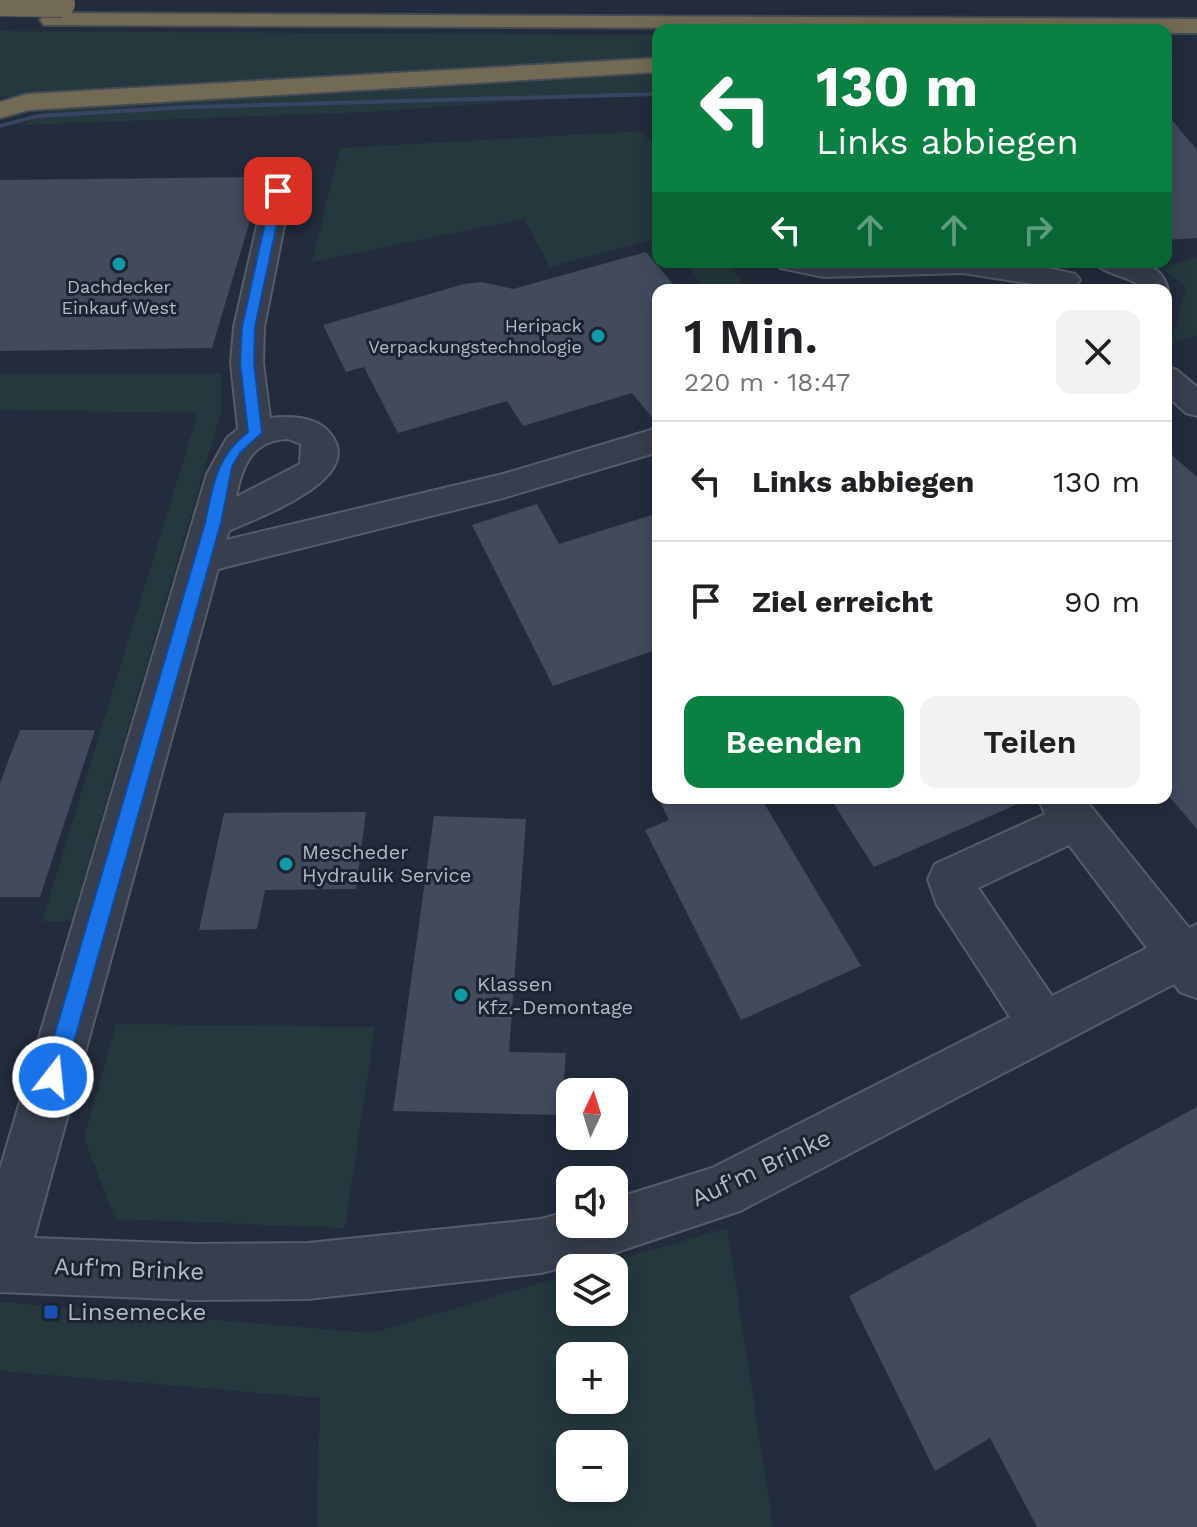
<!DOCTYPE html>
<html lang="de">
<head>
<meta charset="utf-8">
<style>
  :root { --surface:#fff; --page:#f2f2f2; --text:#202124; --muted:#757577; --line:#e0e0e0; --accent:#0b8043 }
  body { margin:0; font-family:"Work Sans",sans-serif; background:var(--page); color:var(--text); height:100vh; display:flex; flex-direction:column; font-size:30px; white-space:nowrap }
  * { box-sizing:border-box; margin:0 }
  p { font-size:26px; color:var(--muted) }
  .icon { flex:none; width:44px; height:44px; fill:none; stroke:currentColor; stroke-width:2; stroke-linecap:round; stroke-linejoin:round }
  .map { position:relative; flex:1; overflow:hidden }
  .side { position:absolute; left:652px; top:284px; width:520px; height:520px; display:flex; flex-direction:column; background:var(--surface); border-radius:16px; box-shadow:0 4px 20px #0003 }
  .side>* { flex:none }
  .banner { position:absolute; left:652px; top:24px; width:520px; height:244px; border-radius:16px; box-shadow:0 4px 20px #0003; background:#0b8043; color:#fff; overflow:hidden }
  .needle { width:52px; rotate:4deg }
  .tools { position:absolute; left:556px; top:1078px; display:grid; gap:16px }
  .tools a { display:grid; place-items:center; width:72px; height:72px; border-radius:16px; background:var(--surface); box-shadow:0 4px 20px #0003; font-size:40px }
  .pin { position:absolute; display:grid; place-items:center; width:68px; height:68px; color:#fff; margin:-34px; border-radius:16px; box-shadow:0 4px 12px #0006 }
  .me { position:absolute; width:88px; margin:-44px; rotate:16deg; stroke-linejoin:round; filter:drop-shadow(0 0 6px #0008) }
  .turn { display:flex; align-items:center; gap:28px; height:168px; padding:0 32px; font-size:36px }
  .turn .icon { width:104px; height:104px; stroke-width:2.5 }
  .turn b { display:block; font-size:56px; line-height:68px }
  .lanes { display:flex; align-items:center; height:76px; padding:0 32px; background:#0003; justify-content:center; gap:40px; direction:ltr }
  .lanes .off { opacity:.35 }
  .round { display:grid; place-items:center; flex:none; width:84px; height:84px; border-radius:16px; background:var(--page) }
  .overview { display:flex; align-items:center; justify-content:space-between; height:136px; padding:0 32px }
  h1 { font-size:48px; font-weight:600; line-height:60px }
  .cta { display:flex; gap:16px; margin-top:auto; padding:16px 32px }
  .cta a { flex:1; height:92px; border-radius:16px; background:var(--accent); color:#fff; font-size:32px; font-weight:600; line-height:92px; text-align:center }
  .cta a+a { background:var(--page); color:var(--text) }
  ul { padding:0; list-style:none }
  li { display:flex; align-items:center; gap:24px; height:120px; padding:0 32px; border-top:2px solid var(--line) }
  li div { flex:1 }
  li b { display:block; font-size:30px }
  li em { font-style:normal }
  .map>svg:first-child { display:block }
</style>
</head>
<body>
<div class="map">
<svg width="1197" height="1527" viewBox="0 0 1197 1527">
  <rect width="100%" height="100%" fill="#232c3c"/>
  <path fill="#25383d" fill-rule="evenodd" d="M0,31L658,35V60L0,97Z
    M658,71V91L371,112L21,125L58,106Z
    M643,131L658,154V238L550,267L524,219L312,262L340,148Z
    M1197,257V335L1171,344L1186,288L1162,268Z
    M684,262H729L748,290H705Z
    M0,374H221V413L71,921H42L198,413L0,410Z
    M116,1024L375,1027L345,1228L115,1219L84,1138Z
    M727,1228L773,1527H317L320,1398L0,1371V1302L372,1333L570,1274V1312H614V1268H591ZM570,1356H614V1400H570ZM570,1444H614V1488H570Z"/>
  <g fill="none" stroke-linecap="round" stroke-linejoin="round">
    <path fill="#374563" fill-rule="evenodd" d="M658,92V96L190,109L37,118L0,128V124L37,114L190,105Z"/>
  </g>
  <path fill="#424b5e" d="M1166,113L1197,150V238L1166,240Z
    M263,177L212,348L0,351V180Z
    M646,252L678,290H658V425L632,393L523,426L507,401L398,433L364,367L346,372L323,325L464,284L482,282L513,289Z
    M1166,450L1197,477V829L1166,793Z
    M537,504L559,544L658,513V649L553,686L472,525Z
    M20,730H95L40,897H0V783Z
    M658,798H761L861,966L741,1020L645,830L669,820Z
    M830,798H1032L874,867Z
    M366,812L356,889L265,890L257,929L199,930L224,813Z
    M434,816L526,819L509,1052L566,1053L561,1115L393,1111Z
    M1197,1107V1527H1037L990,1438L935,1471L849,1296Z"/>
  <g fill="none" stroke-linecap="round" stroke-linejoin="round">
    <defs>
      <path id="minor" d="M278,183L287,185L291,191L264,327L263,363L270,418C288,416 315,416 329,432C370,479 257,517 229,531L226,540L503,474L658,428V452L503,498L218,569L34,1238L194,1244L308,1243L541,1219L570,1211V1224H614V1199L712,1168L1010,1017L937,905L928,879L935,864L1045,814L1038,798H1084L1189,928L1197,924V998L1180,992L1174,984L740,1211L599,1258L541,1273L308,1299L194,1300L0,1292V1169L207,474L227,438L238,429L231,363L234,327L265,191L269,185ZM288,439L301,444L300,464L236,497C242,466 252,440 288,439ZM1069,845L1147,948L1052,996L978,888Z
        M776,262C870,262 984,251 1075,274L1080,280L1075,286L1065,289L963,273L824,277L780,268Z
        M1095,262C1122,262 1160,255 1168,290H1138L1137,284C1125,275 1103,274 1095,262Z
        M1166,367L1177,370L1197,387V416L1186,413L1166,395Z"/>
      <path id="highway" d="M52,13L1197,19V33H1166V30L44,25L40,20L44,15Z
        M658,58V72L29,110L0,118V102L27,94Z"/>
    </defs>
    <use href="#minor" stroke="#555c6a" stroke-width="4"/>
    <use href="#highway" stroke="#424957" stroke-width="4"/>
    <use href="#minor" fill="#373e4d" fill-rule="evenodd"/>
    <use href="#highway" fill="#736a54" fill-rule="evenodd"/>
    <defs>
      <path id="highway-bridge" d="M0,3L62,4"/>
    </defs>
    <use href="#highway-bridge" stroke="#424957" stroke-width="28" stroke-linecap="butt"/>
    <use href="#highway-bridge" stroke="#736a54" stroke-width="26"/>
  </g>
  <path fill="#1a73e8" stroke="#114b97" stroke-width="2" d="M278,188L284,191L255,327L254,363L262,433L240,453L232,467L221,523L64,1077L61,1085L53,1088L45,1085L42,1077L205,523C213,485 216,457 248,432L240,363L242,327L272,191Z"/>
  <g fill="#0f9aa8" stroke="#1c2331" stroke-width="3">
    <circle cx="119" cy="264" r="8"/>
    <circle cx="598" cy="336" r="8"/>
    <circle cx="286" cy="864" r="8"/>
    <circle cx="461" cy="995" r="8"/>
  </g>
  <rect fill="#1a4fb4" stroke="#1c2331" stroke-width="3" x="43" y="1304" width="16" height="16" rx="4"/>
  <g text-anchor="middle" stroke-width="6" stroke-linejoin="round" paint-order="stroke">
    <g font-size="18" fill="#b3b9c8" stroke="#1c2331">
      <text x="119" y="293">Dachdecker<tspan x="119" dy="21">Einkauf West</tspan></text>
      <text x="582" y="332" text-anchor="end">Heripack<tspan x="582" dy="21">Verpackungstechnologie</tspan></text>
    </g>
    <g font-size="20" fill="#b3b9c8" stroke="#1c2331" text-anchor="start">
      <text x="302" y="859">Mescheder<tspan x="302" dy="23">Hydraulik Service</tspan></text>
      <text x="477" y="991">Klassen<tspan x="477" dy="23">Kfz.-Demontage</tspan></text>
    </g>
    <g font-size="24" fill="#b3b9c8" stroke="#1c2331">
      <text transform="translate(761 1168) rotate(-25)" y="8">Auf'm Brinke</text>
      <text transform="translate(129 1269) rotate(2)" y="8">Auf'm Brinke</text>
    </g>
    <g font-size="24" fill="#b3b9c8" stroke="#1c2331" text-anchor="start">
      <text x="67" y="1320">Linsemecke</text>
    </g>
  </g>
</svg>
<div class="tools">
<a><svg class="needle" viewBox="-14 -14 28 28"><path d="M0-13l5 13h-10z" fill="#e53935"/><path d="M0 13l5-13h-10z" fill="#757577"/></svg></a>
<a><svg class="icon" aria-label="sound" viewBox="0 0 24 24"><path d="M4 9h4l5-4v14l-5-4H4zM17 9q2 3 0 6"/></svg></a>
<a><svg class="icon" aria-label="layers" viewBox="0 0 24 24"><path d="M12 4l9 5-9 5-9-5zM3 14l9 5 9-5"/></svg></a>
<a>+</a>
<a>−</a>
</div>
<div class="pin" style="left:278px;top:191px;background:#d93025"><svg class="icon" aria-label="arrive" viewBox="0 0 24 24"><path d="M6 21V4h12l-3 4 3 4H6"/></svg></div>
<svg class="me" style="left:53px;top:1077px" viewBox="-20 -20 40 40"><circle r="17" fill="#1a73e8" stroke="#fff" stroke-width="3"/><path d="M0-11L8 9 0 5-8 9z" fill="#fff"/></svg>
<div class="banner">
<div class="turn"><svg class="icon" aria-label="left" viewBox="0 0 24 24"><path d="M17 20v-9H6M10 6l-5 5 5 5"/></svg><div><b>130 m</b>Links abbiegen</div></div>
<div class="lanes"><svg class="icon" aria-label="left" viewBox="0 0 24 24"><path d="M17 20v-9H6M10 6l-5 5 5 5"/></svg><svg class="icon off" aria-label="ahead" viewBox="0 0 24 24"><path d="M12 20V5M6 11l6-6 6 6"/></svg><svg class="icon off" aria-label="ahead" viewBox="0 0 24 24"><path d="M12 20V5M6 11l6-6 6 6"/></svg><svg class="icon off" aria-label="right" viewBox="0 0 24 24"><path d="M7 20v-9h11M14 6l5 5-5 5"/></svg></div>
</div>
<section class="side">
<div class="overview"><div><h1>1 Min.</h1><p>220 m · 18:47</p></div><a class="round"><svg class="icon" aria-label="close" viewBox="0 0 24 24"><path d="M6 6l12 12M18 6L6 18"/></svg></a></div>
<ul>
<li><svg class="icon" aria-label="left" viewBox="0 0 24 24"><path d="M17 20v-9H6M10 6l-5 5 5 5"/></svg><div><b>Links abbiegen</b></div><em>130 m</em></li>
<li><svg class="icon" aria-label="arrive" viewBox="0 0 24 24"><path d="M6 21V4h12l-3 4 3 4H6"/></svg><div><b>Ziel erreicht</b></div><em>90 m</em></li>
</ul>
<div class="cta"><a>Beenden</a><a>Teilen</a></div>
</section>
</div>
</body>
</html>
